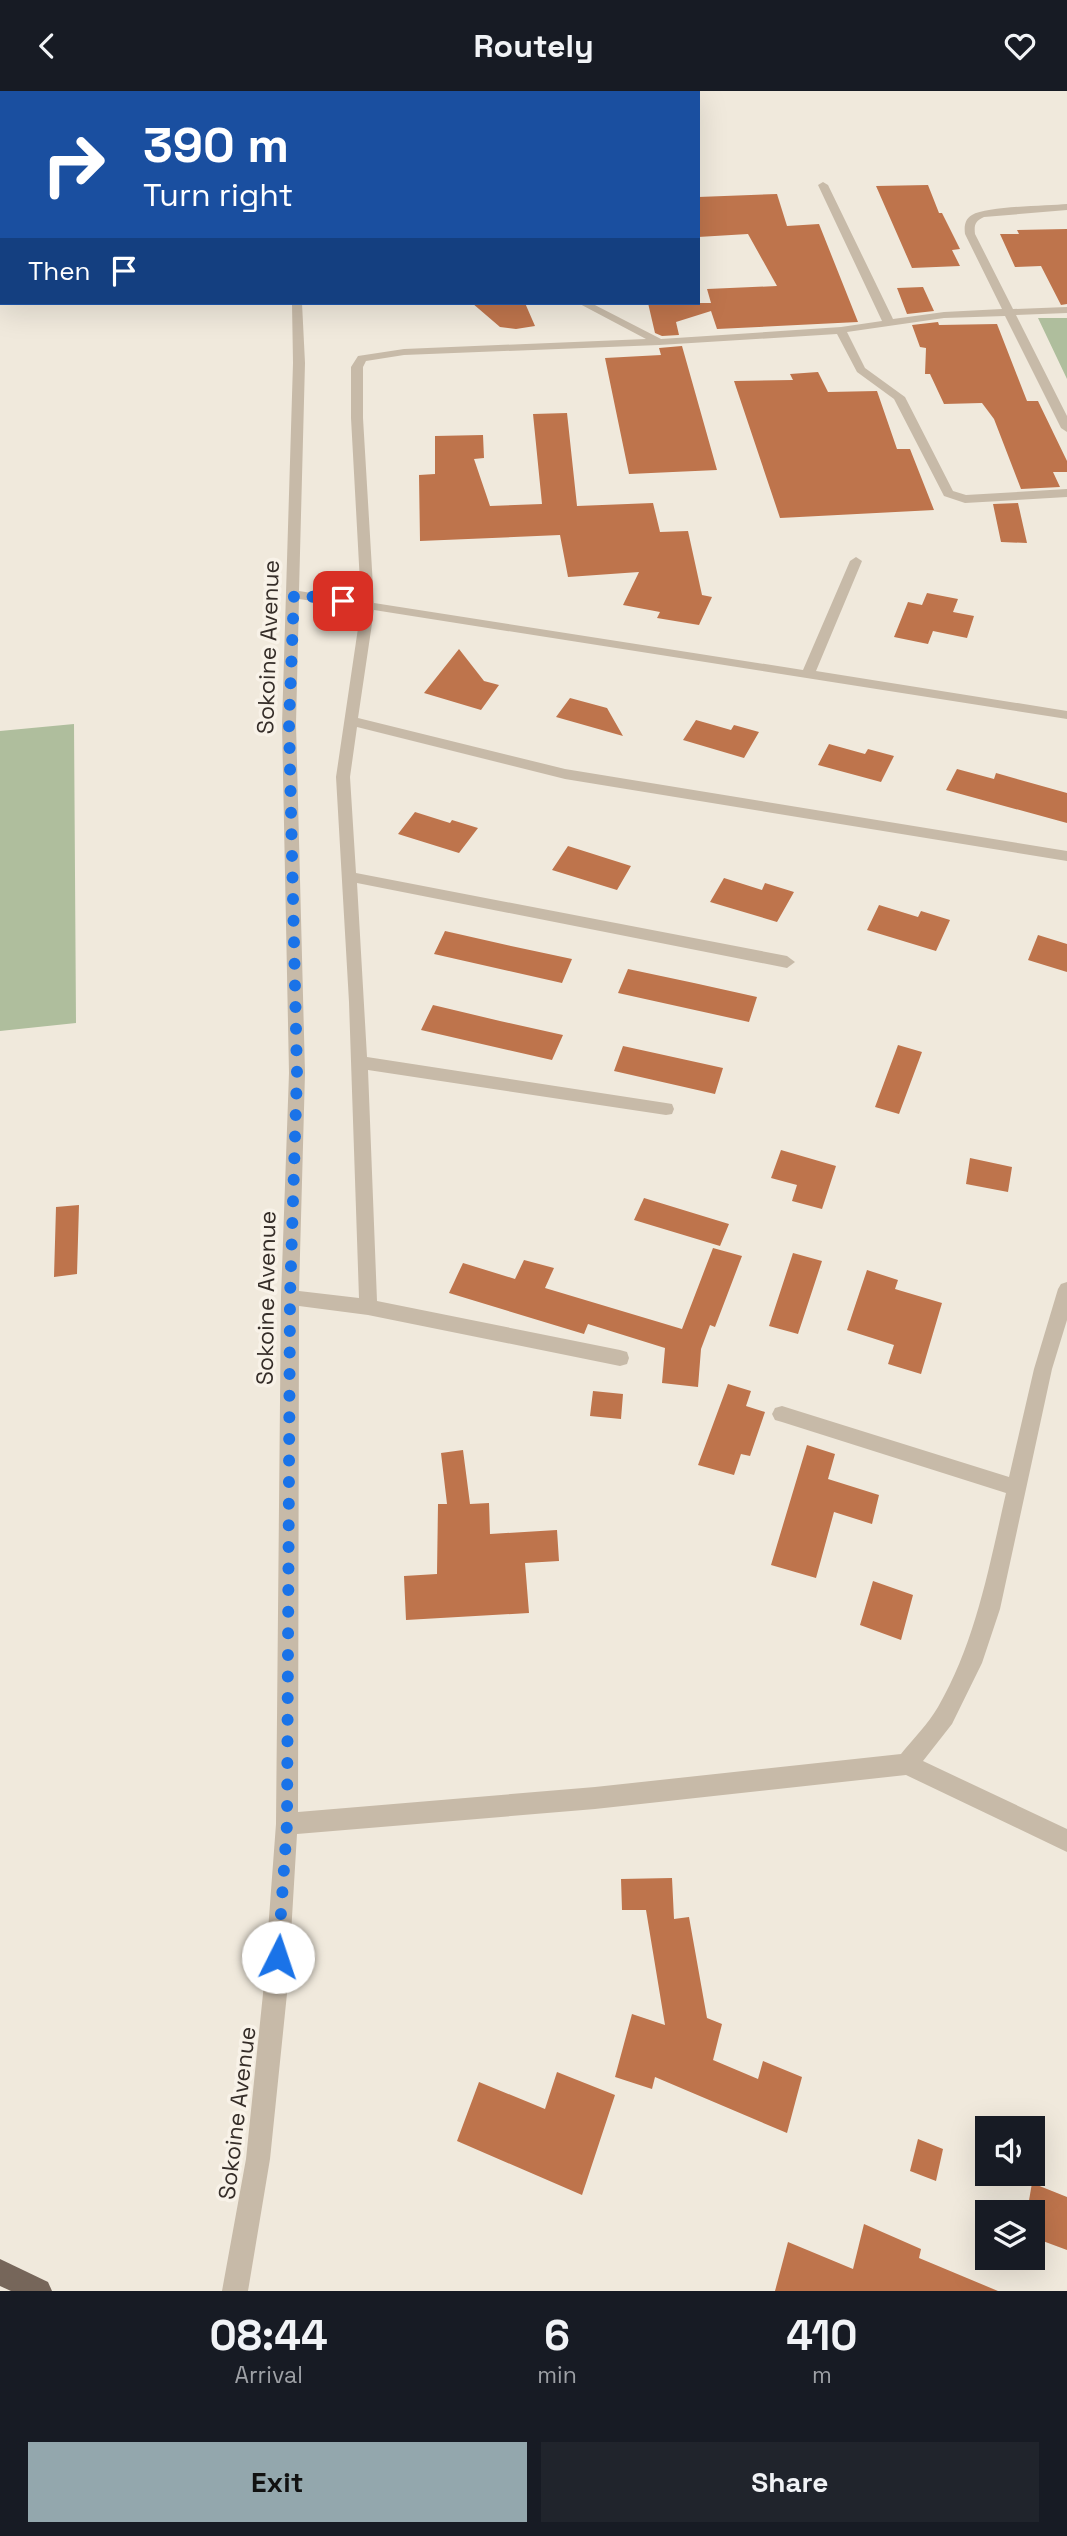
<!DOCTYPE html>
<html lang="en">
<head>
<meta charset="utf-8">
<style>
  :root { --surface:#171b24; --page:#20242c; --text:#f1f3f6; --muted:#9ea1a6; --accent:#93a7ad }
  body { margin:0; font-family:"Space Grotesk",sans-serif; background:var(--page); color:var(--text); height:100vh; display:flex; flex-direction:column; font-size:26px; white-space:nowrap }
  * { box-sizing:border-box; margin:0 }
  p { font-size:23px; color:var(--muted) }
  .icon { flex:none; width:38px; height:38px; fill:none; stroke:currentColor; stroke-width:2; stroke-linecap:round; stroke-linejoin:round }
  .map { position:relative; height:2200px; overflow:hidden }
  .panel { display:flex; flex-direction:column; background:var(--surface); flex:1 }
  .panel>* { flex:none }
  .top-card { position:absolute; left:0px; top:0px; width:700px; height:214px; box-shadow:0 7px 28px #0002; background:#1a4fa0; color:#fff; overflow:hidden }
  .buttons { position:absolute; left:975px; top:2025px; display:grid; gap:14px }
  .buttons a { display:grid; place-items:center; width:70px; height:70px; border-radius:0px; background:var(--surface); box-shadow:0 7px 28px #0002; font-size:35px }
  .pin { position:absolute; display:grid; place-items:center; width:60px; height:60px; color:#fff; margin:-30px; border-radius:14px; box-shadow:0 4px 10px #0006 }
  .me { position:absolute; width:77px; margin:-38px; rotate:4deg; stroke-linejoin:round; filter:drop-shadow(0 0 5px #0008) }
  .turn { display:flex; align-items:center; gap:24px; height:147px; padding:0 28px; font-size:32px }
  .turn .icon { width:91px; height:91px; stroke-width:2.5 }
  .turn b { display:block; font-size:49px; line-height:60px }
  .then { display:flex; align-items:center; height:66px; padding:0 28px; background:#0003; gap:14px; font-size:26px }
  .eta { display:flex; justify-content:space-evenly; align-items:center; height:119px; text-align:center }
  .eta b { font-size:42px; font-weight:700; line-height:49px }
  .action { display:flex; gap:14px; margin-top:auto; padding:14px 28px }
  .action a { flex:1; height:80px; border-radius:0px; background:var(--accent); color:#111; font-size:28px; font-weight:700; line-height:80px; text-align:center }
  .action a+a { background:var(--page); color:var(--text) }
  header { display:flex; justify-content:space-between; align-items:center; height:91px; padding:0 28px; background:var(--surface); font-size:32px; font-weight:700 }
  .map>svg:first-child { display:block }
</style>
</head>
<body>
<header><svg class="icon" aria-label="back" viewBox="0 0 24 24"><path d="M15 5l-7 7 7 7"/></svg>Routely<svg class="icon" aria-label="heart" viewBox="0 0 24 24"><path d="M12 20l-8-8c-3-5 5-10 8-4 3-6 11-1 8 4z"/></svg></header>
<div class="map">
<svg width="1067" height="2200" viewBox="0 0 1067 2200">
  <rect width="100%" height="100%" fill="#f0e9dc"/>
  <path fill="#afbe9d" d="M1038,227H1067V288Z
    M74,633L76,932L0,940V640Z"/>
  <path fill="#be744c" d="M928,94L939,122H942L960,158L952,159L960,175L912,177L876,95Z
    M777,103L787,135L819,133L858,231L717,238L711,220L676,231L679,244L662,245L655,242L648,212H711L707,198L777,195L748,143L698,146V106Z
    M1067,138V213L1061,214L1041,175L1015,176L1000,143H1019L1017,139Z
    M923,196L934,220L907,223L897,197Z
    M472,212H525L535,235L516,238L500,236Z
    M938,231L939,234L997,233L1027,310H1038L1067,370V381H1053L1060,396L1021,398L994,328L982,312L944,313L930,283H925L926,257L920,256L912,234Z
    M682,255L717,379L629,383L605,267L661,264L659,257Z
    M818,281L828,301L877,300L897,358H910L934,419L780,427L734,290L793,289L790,283Z
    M567,322L577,415L653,412L660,441L688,440L702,504L712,506L699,534L657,527L660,521L623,514L639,481L568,486L560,444L420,450L419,384L435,383V345L483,344L484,367L474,368L490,415L542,413L533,323Z
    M1018,412L1027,452L1001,451L993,413Z
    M927,502L958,508L953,521L974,525L967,547L933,540L928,553L894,546L908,511L922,514Z
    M459,558L484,590L499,594L481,619L424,602Z
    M570,607L607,617L623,645L556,626Z
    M696,629L731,639L734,634L759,641L744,667L683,649Z
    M829,653L865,663L868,658L894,665L881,691L818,674Z
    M957,678L994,688L996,682L1067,702V732L946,699Z
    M415,721L450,732L452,729L478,737L459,762L398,743Z
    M568,755L631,775L617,799L552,779Z
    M724,787L762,799L765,792L794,801L777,831L710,811Z
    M879,814L918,826L921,820L950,829L936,860L867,839Z
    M445,840L511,855L572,868L562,892L434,863Z
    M1038,844L1067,853V881L1028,869Z
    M628,878L694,892L757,906L749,931L618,902Z
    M433,914L500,930L563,944L552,969L421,939Z
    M898,954L922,961L899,1023L875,1016Z
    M623,955L723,977L715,1003L614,980Z
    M781,1059L836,1075L822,1118L792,1110L797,1094L771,1087Z
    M970,1067L1012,1076L1008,1101L966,1093Z
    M644,1107L729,1133L720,1155L634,1129Z
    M79,1114L77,1183L54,1186L56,1116Z
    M713,1157L742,1165L715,1236L710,1234L701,1258L698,1296L662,1292L665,1257L588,1233L584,1243L449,1202L463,1172L515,1188L524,1169L554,1177L545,1197L682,1238Z
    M793,1162L822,1170L798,1243L769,1235Z
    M867,1179L898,1189L895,1198L942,1212L921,1283L888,1273L894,1254L847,1239Z
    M728,1293L751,1300L746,1315L765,1321L750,1365L741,1363L734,1384L698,1374Z
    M593,1300L623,1303L621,1328L590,1325Z
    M807,1354L835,1363L828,1388L879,1404L872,1433L834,1421L816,1487L771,1474Z
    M463,1359L470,1413L489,1412L490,1443L557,1439L559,1470L525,1472L529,1522L406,1529L404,1485L437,1483L438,1413H447L441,1362Z
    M873,1490L913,1504L901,1549L860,1534Z
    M672,1787L674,1828L689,1826L707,1927L722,1933L713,1969L758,1988L763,1970L802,1986L787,2042L655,1986L652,1998L615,1986L632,1923L665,1934L646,1819H622L621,1788Z
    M557,1981L615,2004L582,2104L457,2050L479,1991L545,2018Z
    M918,2048L943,2058L936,2090L910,2080Z
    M1032,2092L1067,2106V2159L1032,2146V2121H1027Z
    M864,2133L921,2158L919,2167L998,2200H775L788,2151L853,2178Z"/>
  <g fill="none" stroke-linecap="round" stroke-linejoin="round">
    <path fill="#c7baa8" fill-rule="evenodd" d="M285,0H295V2H285Z
      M823,91L828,94L893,228L944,221L1002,218L965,143C964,135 965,128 972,124C987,115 1047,115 1067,113V119L984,126C975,130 974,134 975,143L1013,218L1067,216V222L1016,224L1067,325V341L1061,337L1005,225L944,227L847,241L865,277L905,306L953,400L966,404L1067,398V406L965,412L944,405L894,308L857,281L837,243L659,254L404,264L366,270L363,276V327L374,512L803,579L850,470L856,466L862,470L816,580L1067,620V628L374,519L358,627L565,678L1067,760V770L565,688L357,636L350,686L356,782L787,865L795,871L787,877L357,792L367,966L666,1012L672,1013L674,1018L672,1023L666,1024L368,979L377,1210L620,1259L627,1261L629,1267L627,1273L620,1275L368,1224L299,1215L298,1721L595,1696L901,1663C913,1648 928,1633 938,1616C976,1550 989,1476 1006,1402L782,1331L775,1329L772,1323L775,1317L782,1315L1009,1386L1034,1278L1058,1198L1061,1193L1067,1191V1229L1052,1278L1000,1518L982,1572L952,1633L923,1670L1067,1738V1761L906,1684L595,1718L297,1743L288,1893L270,2068L248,2200H222L246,2068L264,1893L276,1733L281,1206L289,982L282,633L293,272L292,212H302L305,272L299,500L361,510L351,327V276L358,265L404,258L646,248L578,212H591L661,248L841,236L882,230L818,94ZM299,508L361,517L336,686L349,911L359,1207L299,1200L305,982L296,633Z"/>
    <path fill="#76665a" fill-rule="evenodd" d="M0,2168L48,2191L52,2200H11L0,2195Z"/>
  </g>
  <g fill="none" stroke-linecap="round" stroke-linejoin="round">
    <path stroke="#1a73e8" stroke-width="12" stroke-dasharray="0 21.6" d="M278,1866L287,1733L290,1206L297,982L289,633L294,503L343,510"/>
  </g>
  <g text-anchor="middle" stroke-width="7" stroke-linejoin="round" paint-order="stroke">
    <g font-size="23" fill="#352d28" stroke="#f8f2e8">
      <text transform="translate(268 556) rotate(-88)" y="8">Sokoine Avenue</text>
      <text transform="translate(266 1207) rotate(-89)" y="8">Sokoine Avenue</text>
      <text transform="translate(237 2022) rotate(-83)" y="8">Sokoine Avenue</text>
    </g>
  </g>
</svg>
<div class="buttons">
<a><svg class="icon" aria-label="sound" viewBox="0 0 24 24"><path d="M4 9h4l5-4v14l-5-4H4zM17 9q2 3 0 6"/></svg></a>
<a><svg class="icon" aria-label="layers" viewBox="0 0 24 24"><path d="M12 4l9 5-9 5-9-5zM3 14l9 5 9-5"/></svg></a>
</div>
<div class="pin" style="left:343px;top:510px;background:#d93025"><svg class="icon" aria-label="arrive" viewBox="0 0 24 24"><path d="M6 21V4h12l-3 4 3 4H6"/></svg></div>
<svg class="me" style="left:278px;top:1866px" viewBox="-20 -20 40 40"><circle r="19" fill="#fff"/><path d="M0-13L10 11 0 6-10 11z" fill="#1a73e8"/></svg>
<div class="top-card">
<div class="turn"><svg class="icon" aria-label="right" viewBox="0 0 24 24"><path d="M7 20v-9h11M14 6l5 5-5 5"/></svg><div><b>390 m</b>Turn right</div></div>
<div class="then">Then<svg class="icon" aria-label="arrive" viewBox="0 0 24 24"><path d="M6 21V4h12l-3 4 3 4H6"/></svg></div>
</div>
</div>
<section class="panel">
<div class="eta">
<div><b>08:44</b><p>Arrival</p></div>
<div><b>6</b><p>min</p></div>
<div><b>410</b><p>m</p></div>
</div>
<div class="action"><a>Exit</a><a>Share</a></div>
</section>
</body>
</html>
